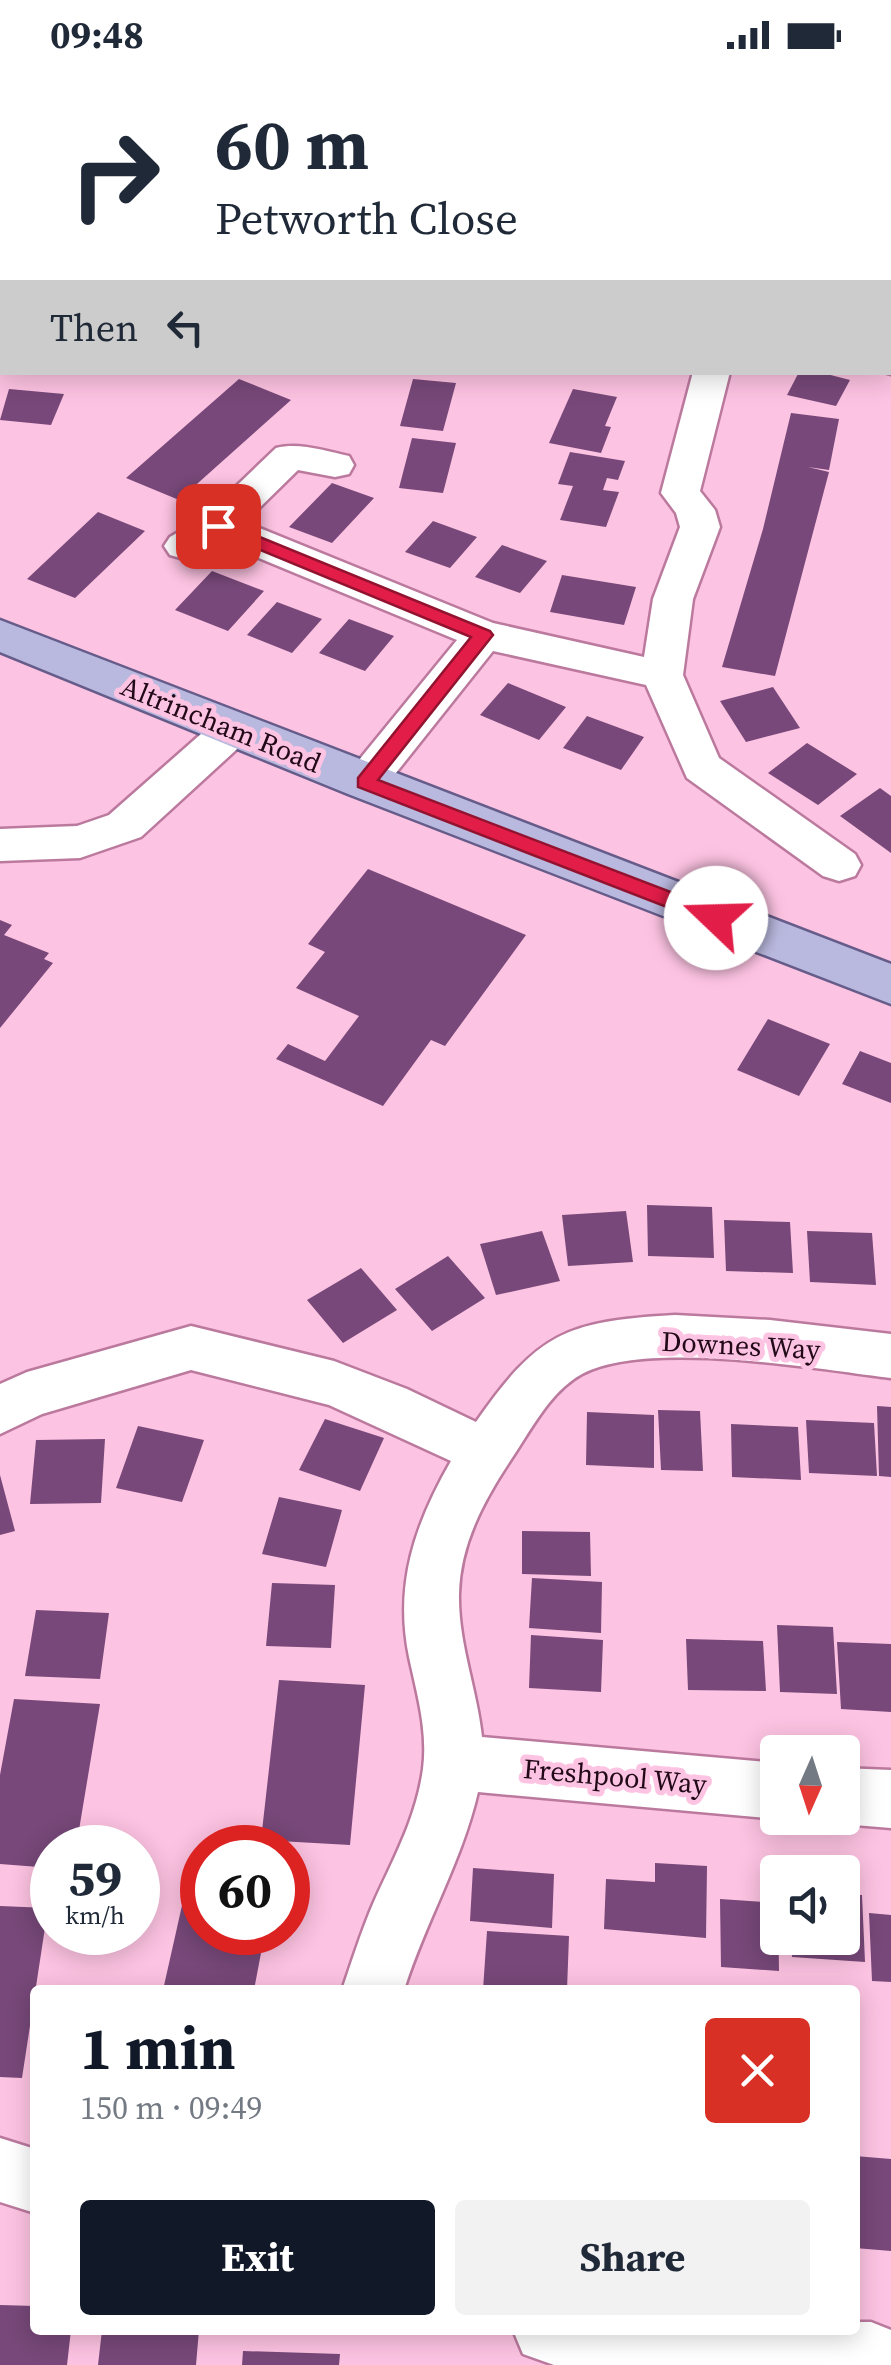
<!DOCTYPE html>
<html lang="en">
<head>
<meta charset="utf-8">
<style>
  :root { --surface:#fff; --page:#f2f2f3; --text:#1f2937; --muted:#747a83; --accent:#111827 }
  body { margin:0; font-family:"Source Serif 4",serif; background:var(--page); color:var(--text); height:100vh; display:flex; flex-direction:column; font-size:38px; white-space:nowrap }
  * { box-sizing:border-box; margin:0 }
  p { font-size:32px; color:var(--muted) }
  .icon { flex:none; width:55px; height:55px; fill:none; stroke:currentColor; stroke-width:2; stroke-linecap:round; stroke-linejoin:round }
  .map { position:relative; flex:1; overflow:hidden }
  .side { position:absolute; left:30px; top:1915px; width:830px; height:350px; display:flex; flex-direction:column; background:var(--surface); border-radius:10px; box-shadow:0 5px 25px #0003 }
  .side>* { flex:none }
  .guide { position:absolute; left:0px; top:0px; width:892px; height:305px; box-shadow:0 5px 25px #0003; background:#fff; color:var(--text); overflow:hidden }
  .needle { width:65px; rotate:183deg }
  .tools { position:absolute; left:760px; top:1665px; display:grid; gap:20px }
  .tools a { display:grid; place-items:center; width:100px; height:100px; border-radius:10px; background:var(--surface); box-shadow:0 5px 25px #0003; font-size:50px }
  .speed { position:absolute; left:30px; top:1755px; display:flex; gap:20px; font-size:50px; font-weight:700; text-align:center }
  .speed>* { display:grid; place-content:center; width:130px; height:130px; border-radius:50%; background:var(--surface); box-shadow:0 5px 25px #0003; line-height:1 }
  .speed small { font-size:25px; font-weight:400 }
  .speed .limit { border:15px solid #d22; background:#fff; color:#111 }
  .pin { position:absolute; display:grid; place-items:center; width:85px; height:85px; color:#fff; margin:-42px; border-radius:20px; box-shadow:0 5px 15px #0006 }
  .me { position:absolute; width:110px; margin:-55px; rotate:291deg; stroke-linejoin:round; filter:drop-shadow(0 0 8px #0008) }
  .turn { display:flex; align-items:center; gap:35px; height:210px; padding:0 50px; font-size:45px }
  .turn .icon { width:130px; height:130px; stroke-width:2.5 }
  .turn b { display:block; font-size:70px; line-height:85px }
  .then { display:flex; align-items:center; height:95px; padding:0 50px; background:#0003; gap:20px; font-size:38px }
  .round { display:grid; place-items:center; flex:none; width:105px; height:105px; border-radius:10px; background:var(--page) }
  .headline { display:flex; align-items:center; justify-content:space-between; height:170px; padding:0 50px }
  h1 { font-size:60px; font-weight:700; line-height:75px; color:var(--accent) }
  .primary-button { display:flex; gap:20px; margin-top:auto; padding:20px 50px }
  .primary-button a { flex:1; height:115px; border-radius:10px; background:var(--accent); color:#fff; font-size:40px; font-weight:700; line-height:115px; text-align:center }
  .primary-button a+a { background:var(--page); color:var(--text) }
  .status { display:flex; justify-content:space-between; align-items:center; height:70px; padding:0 50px; background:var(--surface); direction:ltr }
  .status svg { height:28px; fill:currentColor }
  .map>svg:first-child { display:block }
</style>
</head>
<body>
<div class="status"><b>09:48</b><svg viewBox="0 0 49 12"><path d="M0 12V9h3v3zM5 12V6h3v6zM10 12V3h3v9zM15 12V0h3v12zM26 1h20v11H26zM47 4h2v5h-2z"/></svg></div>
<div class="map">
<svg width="891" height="2295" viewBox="0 0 891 2295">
  <rect width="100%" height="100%" fill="#fdc3e2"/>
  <path fill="#774879" d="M799,302H819L850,310L836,336L787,325Z
    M239,309L291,330L179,430L126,408Z
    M413,309L456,313L443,361L400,356Z
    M9,319L64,324L51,355L0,350Z
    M573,319L617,327L605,356L611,357L601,383L549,373Z
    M791,343L839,349L829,400L808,397L829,402L775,606L722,597L763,459Z
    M412,368L456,373L443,423L399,418Z
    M570,382L625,391L618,410L607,408L603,420L619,422L606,457L560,450L573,416L558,414Z
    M332,413L374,428L332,473L289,457Z
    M98,442L145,461L75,528L27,509Z
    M433,451L477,467L450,498L405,482Z
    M502,475L547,491L520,523L475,507Z
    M212,501L264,521L228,561L175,540Z
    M562,505L636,517L624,555L550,542Z
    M277,532L322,549L292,583L247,565Z
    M349,549L394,566L365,601L319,583Z
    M508,613L566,637L539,670L480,645Z
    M773,617L800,658L746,672L720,631Z
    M587,646L644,667L621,700L563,678Z
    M807,673L857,704L818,735L768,703Z
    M880,718L891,726V783L840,746Z
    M368,799L526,865L445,976L431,970L383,1036L276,989L288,974L325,991L359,946L296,918L325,882L308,874Z
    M0,850L12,855L4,865L49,883L44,889L53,893L0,958Z
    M768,949L830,974L799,1026L737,1000Z
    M860,981L891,993V1033L842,1014Z
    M647,1135L712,1137L714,1188L648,1186Z
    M626,1141L633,1192L568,1196L562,1145Z
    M724,1150L790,1152L793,1203L726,1201Z
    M542,1161L560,1211L496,1225L480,1174Z
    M807,1161L872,1163L876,1215L810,1212Z
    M448,1186L485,1228L432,1261L395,1219Z
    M361,1198L397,1240L343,1273L307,1230Z
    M877,1336L891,1337V1407L879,1406Z
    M658,1340L700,1341L703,1401L661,1400Z
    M587,1342L654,1345V1398L586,1395Z
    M325,1349L384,1368L360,1421L299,1400Z
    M806,1350L874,1353L877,1406L809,1403Z
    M731,1354L798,1357L801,1410L732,1407Z
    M138,1356L204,1370L182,1432L116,1418Z
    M105,1369L101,1433L30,1434L36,1370Z
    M0,1405L15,1461L0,1465Z
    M279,1427L342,1440L326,1497L262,1484Z
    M522,1461L590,1462L591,1506L522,1504Z
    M532,1508L602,1512L601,1563L529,1558Z
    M272,1513L335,1515L331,1578L266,1576Z
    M36,1540L109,1543L100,1609L25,1606Z
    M777,1555L833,1557L837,1624L780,1622Z
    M531,1565L603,1570L601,1622L529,1618Z
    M686,1569L763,1571L766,1621L688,1620Z
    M837,1572L891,1574V1642L841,1639Z
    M279,1610L365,1615L350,1775L261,1770Z
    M14,1629L100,1634L76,1778H52V1798L0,1794V1705Z
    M192,1791L202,1793V1862H265L254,1920H163Z
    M655,1793L707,1796L706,1868L604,1859L606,1809L655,1812Z
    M473,1798L554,1804L552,1858L470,1851Z
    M842,1824L862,1825L865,1892L792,1887L791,1868H842Z
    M720,1829L778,1833L779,1901L721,1897Z
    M0,1836L48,1838L22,2008L0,2007Z
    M869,1843L891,1845V1912L872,1911Z
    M487,1861L569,1866L567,1920H483Z
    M855,2086L891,2089V2181L855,2178Z
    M0,2235L35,2236V2260H71L67,2295H0Z
    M102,2260H199L196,2295H98Z
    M243,2281L340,2284L339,2295H242Z"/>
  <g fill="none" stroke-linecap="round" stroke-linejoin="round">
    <defs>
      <path id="minor" d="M0,142H2V162H0Z
        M890,282H891V304L884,302H890Z
        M693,302H730L700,421L715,440L720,457L693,529L683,605L719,688L855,784L861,795L855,806L839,811L823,806L687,708L646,615L493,581L380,723L365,727L350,723L343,712L350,701L457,570L220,472L184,489L170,485L164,476L170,467L204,447L276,378C299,372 326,381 349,386L354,395L349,404L335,407L298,400L245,452L493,553L644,587L653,529L680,457L676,443L661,423Z
        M233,644L248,649L254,659L248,669L141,767L80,788L0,791V759L77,756L109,745L218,649Z
        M675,1245L770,1250L891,1264V1308C817,1299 647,1269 582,1304C549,1322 530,1362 510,1391C483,1432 460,1475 459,1524C458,1573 477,1619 482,1667L778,1693V1748H783L778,1749L478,1722C462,1791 425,1853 404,1920H342C352,1891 361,1862 373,1834C393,1789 416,1749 423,1699C428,1661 417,1624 409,1587C394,1514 415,1454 451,1391L329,1335L191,1300L42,1344L0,1364V1314L27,1302L191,1256L334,1291L407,1319L476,1352C538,1263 566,1251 675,1245Z
        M842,1698L891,1700V1758L842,1754L825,1748H842Z
        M0,2068L35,2079V2143L0,2132Z
        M855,2252H871L891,2260V2295H554L523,2284L513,2260H855Z"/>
      <path id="major" d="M0,550L891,894V934L348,724L0,582Z"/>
    </defs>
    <use href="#minor" stroke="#bb799e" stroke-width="5"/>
    <use href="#major" stroke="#665c8a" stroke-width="5"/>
    <use href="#minor" fill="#fff" fill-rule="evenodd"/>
    <use href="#major" fill="#b9b8de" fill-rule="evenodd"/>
  </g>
  <path fill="#e11d48" stroke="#92132f" stroke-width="2.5" d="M218,450L490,561L493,565L378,710L723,842L726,848L723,853H708L358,717V708L471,567L212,460V452Z"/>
  <g text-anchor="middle" stroke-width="10" stroke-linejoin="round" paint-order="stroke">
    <g font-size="28" fill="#210918" stroke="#fdc3e2">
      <text transform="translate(221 654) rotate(22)" y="10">Altrincham Road</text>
      <text transform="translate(741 1275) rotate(3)" y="10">Downes Way</text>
      <text transform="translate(615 1706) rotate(5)" y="10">Freshpool Way</text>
    </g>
  </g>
</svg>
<div class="tools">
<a><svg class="needle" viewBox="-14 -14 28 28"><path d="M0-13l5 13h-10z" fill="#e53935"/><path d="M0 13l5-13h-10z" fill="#747a83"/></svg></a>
<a><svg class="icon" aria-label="sound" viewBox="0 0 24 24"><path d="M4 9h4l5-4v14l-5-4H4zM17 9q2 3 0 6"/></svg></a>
</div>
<div class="speed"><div>59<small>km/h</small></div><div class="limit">60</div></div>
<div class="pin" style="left:218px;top:456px;background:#d93025"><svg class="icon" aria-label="arrive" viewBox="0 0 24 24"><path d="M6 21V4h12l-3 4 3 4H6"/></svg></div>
<svg class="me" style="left:716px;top:848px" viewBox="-20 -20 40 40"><circle r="19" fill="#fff"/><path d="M0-13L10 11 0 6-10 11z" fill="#e11d48"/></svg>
<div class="guide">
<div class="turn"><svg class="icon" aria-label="right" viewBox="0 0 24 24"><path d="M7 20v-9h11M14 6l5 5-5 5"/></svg><div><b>60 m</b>Petworth Close</div></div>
<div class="then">Then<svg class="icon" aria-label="left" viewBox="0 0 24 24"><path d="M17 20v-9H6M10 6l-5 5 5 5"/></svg></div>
</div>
<section class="side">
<div class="headline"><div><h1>1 min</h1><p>150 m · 09:49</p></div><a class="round" style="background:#d93025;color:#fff"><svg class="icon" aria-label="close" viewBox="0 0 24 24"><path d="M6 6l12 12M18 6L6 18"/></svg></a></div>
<div class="primary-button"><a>Exit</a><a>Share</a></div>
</section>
</div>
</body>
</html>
